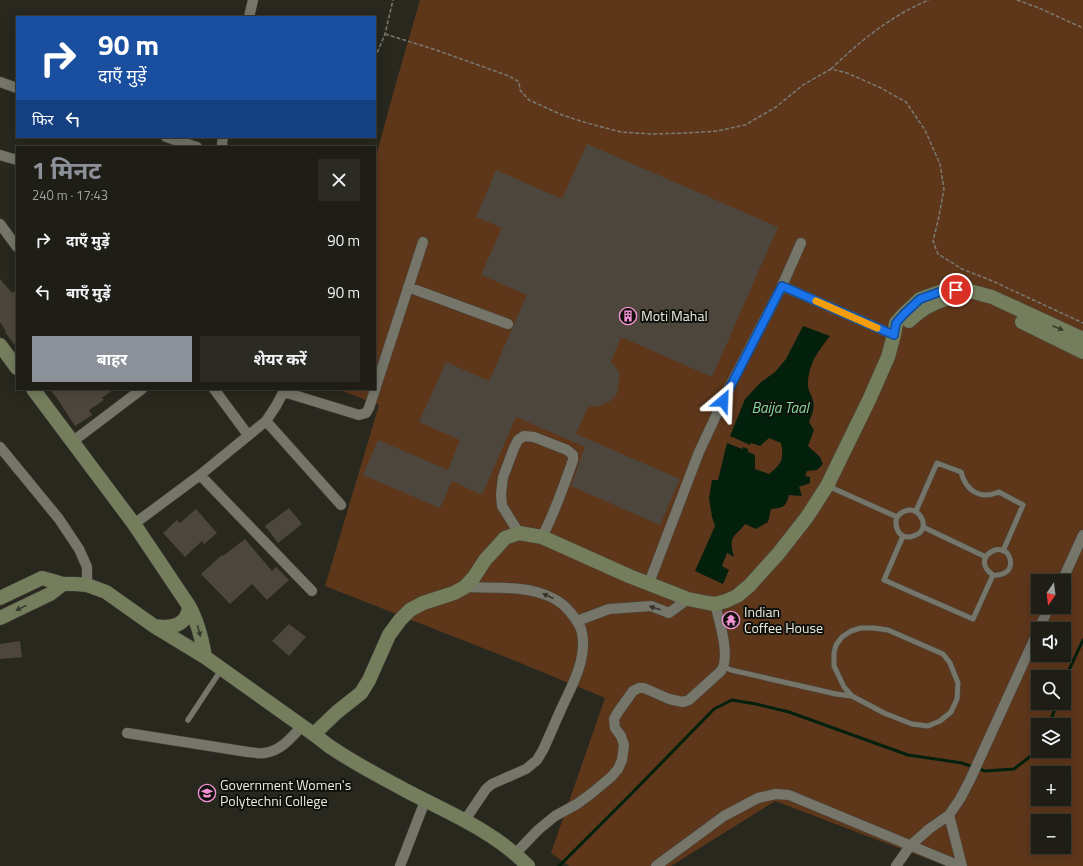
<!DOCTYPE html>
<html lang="hi">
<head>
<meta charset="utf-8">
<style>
  :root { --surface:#1f1e16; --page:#2c2b23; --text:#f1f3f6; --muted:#a1a2a1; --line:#3c3c35; --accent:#8c9099 }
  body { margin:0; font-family:"Titillium Web","Noto Sans Devanagari",sans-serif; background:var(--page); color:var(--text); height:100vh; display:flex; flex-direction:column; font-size:15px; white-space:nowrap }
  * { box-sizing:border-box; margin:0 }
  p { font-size:13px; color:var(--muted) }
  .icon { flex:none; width:22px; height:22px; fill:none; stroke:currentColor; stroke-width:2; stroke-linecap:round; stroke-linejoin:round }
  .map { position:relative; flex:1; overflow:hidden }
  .side { position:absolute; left:16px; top:146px; width:360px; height:244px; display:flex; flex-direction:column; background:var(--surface); border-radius:0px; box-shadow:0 2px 10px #0003,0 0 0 1px var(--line) }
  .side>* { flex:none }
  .guide { position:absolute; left:16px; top:16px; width:360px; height:122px; border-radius:0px; box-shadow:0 2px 10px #0003,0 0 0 1px var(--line); background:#1a4fa0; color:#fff; overflow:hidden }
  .needle { width:26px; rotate:194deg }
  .tools { position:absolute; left:1031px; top:574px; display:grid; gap:8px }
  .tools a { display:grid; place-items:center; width:40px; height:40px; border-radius:0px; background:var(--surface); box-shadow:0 2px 10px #0003,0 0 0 1px var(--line); font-size:20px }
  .pin { position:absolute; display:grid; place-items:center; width:34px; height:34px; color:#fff; margin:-17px; border:2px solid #fff; border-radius:50%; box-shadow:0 1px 4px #0007 }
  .me { position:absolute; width:44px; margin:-22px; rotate:26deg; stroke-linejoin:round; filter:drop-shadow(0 0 3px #0008) }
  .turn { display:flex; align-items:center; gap:14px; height:84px; padding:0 16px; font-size:18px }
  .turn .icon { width:52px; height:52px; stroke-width:2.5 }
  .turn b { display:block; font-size:28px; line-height:34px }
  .then { display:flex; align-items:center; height:38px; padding:0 16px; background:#0003; gap:8px; font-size:15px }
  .round { display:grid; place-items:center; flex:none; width:42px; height:42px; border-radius:0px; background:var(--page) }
  .summary { display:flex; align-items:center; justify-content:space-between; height:68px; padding:0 16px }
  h1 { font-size:24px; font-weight:700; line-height:30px; color:var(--accent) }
  .button { display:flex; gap:8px; margin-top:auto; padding:8px 16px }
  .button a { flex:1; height:46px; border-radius:0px; background:var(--accent); color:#fff; font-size:16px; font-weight:700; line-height:46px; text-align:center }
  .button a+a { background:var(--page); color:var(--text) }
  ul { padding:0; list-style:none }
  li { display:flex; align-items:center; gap:12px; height:52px; padding:0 16px }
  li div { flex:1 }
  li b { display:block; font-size:15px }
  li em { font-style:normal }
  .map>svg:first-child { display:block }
</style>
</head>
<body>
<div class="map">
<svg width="1083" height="866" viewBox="0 0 1083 866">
  <rect width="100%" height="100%" fill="#29281e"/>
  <path fill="#5e371b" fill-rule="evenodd" d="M420,0H1083V866H946L775,801L671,866H569L551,853L605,698L518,662L325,586L379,405L337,389H375V160L396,83ZM1038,581H1064V607H1038ZM1038,629H1064V655H1038ZM1038,677H1064V703H1038ZM1038,725H1064V751H1038ZM1038,773H1064V799H1038ZM1038,821H1064V847H1038Z"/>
  <path fill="#03200d" d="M803,326L830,336C818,351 807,366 808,386C808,390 811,394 812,398C816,407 812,414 809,422L814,430L808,446L820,457L823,464L817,470L807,471L805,476L810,477V483L799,487L802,496L789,495C786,507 783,508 771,509L768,522L756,529L745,524C742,529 739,530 736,534C729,540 732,549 734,557L727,553L722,566L729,570L723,584L695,571L715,526L712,517L709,498L712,480H718L727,443L742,449L743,447L748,449V452L755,455V469L769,474C782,464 784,459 781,443L769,438L760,446L751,443L750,445L730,436L745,399L761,382L775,372L786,359Z"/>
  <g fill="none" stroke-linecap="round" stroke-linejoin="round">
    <path stroke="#03200d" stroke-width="3" d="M1064,683L1068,672L1083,640
      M1049,725L1057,703
      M559,866L636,789L714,709L732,700L756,704L789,712L908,755L962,763L985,771L1014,769L1036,752L1038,748"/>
  </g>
  <path fill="#4d463d" d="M587,144L778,227L712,377L621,337L611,361L620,374L617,394L610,401L600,406L588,407L576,434L680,479L660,525L571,486L580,460L585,447L516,417L482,495L452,481L440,508L363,475L378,440L448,470L460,440L419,422L446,362L489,381L527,295L481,275L502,228L476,217L496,170L562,199Z
    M0,279L12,293L17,289V348L5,332L6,331L0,322Z
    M49,389H114L102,398L104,400L89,410L92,415L75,426L57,398Z
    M289,508L302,524L278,543L265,526Z
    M196,509L217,533L204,544L202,541L185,557L163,533L177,520L180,523Z
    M245,539L272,571L276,567L289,580L267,600L252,584L230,604L201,574L222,555L223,556Z
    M289,624L306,637L289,656L272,641Z
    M20,641L22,657L0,659V644Z"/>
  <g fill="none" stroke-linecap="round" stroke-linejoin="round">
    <defs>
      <path id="lane" d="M828,486L897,517C894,526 898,538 910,537C911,537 915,535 916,535C934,528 915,496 897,517
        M916,511L937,463L961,472C966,491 980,500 999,492L1023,505L1003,551
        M923,527L986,557
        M903,536L884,580L973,619L993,575C968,558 1005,537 1010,559C1013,571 1003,576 993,575
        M861,628H874L888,630L943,654L950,663L958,683L957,699L951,712L940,721L928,726L912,724L884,713L852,696L844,687L834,666V653L836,645L842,637L851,631Z
        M724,667L731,670L836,694L852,696
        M188,720L221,670"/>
      <path id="street" d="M249,17L253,0
        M0,82L17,88
        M166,137L197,147
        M223,147L222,144L223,137
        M0,155L17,160
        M0,224L17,247
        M782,286L894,335
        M408,287L508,324
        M214,389L248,435
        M284,392L359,415L366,413L369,408L423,242
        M266,421L341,505
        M72,442L142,389
        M0,447L59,519L79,549L87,567V585
        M200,475L312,591
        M134,524L200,475L266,421L276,406L285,389
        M519,533L502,506L501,494L503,477L514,448L518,440L524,436L534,437L567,450L573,455V460C564,486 555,512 542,537
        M1062,581L1083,535
        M649,583L699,452L729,388L782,286L801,243
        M465,587C489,588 517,586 540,593C551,596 563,603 570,612C575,618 581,625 582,633C587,658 573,684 563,705C556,720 550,735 543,750L537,760L526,769L492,784L486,789L465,820
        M577,621L609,609L651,606L669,613L688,599
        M1039,629L1049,607
        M127,733L248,752C253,752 259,754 264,753C281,751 291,738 302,726
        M949,815L962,866
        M515,854L538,830L555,816L577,804L592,793L611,777L618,769L622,760L624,745L621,736L615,728L614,719L618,712L633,691L639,688H644L669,699L678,701L683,702L689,700L721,671C731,657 719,620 715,604
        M400,866L425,801
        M656,866L724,816L758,798L776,794L789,795L960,866
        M896,866L910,846L929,829L949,815L960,799L970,780L1038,631"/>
      <path id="secondary" d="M909,321C919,311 932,303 946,299
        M1022,322L1083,352
        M0,345L17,368
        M33,389L134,524L189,606C198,622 202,639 205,657
        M0,598L42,578L63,584H76L87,585L106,592L154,626L205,657L302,726C311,732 320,739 329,746C352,762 379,776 403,789C446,812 493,830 528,866
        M0,618L50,594L63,584
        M154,626C170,629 188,626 189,606
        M314,734L337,712L361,693L369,680L389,635L400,620L410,610L423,603L454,593L465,587L474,577L485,560L497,547L505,538L519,533L542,537L629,576L688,599L708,603L715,604L726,601L737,596L749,586L778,554L807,517L827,486L869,400L888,357L894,335L896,323L904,314L920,299L945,290H966L992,297L1083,339"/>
    </defs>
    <use href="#lane" stroke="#46453d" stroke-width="6"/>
    <use href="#street" stroke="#46453d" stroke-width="11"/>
    <use href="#secondary" stroke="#46453d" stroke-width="15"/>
    <path stroke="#7a7a71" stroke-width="1.5" stroke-dasharray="4 2" stroke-linecap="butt" d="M1017,0L1039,8L1083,28
      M385,34L433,49L509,76L519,82L520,90L529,100L562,115L587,123L621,132L651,134L686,133L717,131L745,125L776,107L803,85L831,69L847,73L879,87L906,102L925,130L940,164L944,189L938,221L933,241L938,254L962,269L990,280L1083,323
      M375,58L385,34L393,0
      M831,69C860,41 892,15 929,0"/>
    <use href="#lane" stroke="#76756a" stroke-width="5"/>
    <use href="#street" stroke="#76756a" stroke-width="10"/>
    <use href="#secondary" stroke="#747d5c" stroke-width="14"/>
  </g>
  <defs><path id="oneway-solid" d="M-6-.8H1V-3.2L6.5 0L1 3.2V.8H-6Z"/></defs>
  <g fill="#393c2c">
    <use href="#oneway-solid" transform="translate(1058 328) rotate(23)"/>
    <use href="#oneway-solid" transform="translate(21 608) rotate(154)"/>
    <use href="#oneway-solid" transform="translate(199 631) rotate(74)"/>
  </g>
  <g fill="#34342d">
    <use href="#oneway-solid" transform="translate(548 596) rotate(-155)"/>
    <use href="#oneway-solid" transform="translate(655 608) rotate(-163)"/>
  </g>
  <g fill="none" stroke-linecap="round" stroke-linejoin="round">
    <defs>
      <path id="route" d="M723,401L782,286L894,335L896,323L904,314L920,299L945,290H956"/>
    </defs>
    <use href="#route" stroke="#114b97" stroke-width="10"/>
    <use href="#route" stroke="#1a73e8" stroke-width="7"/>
    <path stroke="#f59e0b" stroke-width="7" d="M816,301L877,328"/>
  </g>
  <defs>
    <symbol id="building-ring" viewBox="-11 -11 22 22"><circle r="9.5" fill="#11110c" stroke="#f391d5" stroke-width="1.5"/><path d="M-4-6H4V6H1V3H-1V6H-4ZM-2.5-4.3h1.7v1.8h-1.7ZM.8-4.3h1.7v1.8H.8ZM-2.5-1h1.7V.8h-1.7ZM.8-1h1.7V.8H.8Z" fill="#f391d5"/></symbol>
    <symbol id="temple-ring" viewBox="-11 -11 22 22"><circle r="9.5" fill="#11110c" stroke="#f391d5" stroke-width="1.5"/><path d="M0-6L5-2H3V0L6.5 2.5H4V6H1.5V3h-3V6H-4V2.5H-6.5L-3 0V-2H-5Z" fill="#f391d5"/></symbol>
    <symbol id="university-ring" viewBox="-11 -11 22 22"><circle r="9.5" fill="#11110c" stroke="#f391d5" stroke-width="1.5"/><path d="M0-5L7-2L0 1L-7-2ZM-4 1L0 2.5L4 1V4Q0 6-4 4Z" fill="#f391d5"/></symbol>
  </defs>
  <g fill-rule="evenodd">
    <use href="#building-ring" x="618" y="306" width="20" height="20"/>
    <use href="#temple-ring" x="721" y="610" width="20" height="20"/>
    <use href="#university-ring" x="197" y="783" width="20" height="20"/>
  </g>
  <g text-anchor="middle" stroke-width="4" stroke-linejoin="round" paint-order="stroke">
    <g font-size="14" fill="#ebebe4" stroke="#11110c" text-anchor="start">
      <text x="641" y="321">Moti Mahal</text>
      <text x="744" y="617">Indian<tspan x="744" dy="16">Coffee House</tspan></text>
      <text x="220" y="790">Government Women's<tspan x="220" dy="16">Polytechni College</tspan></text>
    </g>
    <g font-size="15" font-style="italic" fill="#87daa0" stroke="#11110c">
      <text x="780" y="413">Baija Taal</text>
    </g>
  </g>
</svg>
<div class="tools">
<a><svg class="needle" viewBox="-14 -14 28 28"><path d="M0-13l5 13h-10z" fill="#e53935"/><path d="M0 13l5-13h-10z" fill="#a1a2a1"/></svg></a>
<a><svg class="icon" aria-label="sound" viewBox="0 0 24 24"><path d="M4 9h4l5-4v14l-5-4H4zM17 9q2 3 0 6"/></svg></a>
<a><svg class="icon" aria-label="search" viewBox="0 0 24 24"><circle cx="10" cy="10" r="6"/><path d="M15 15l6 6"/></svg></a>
<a><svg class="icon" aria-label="layers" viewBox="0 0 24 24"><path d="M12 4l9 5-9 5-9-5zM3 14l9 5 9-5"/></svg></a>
<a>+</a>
<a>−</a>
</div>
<div class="pin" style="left:956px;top:290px;background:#d93025"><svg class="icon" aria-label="arrive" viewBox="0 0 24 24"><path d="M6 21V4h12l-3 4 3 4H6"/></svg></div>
<svg class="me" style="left:723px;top:401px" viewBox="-20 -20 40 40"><path d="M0-17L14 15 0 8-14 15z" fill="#1a73e8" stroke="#fff" stroke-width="4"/></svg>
<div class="guide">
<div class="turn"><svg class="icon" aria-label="right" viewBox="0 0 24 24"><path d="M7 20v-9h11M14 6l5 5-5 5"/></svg><div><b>90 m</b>दाएँ मुड़ें</div></div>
<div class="then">फिर<svg class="icon" aria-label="left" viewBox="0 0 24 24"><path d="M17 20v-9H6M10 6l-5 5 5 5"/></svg></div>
</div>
<section class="side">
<div class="summary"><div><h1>1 मिनट</h1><p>240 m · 17:43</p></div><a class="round"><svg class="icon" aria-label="close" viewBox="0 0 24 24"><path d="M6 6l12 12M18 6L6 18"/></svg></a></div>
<ul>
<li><svg class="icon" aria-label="right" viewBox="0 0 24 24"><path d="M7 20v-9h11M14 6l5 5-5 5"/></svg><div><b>दाएँ मुड़ें</b></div><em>90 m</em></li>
<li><svg class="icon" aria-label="left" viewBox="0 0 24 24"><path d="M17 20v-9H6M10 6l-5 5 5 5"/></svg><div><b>बाएँ मुड़ें</b></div><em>90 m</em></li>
</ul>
<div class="button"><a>बाहर</a><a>शेयर करें</a></div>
</section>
</div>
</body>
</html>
